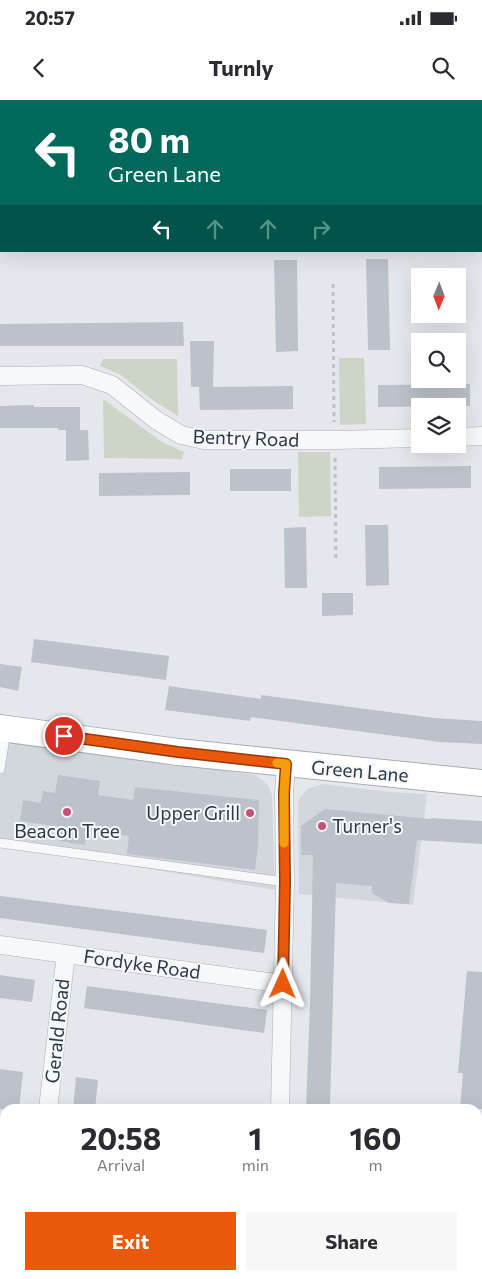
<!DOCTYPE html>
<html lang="en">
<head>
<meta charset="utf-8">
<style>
  :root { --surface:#fff; --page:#f7f7f7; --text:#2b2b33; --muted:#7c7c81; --accent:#ea580c }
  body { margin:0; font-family:Commissioner,sans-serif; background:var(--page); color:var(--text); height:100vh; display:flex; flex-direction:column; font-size:19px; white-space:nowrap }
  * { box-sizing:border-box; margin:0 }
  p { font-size:16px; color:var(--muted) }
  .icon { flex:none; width:28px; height:28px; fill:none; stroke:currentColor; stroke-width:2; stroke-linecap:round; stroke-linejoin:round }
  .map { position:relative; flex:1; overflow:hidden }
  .sheet { position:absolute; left:0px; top:1004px; width:482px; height:176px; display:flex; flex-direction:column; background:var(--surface); border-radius:15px 15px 0 0; box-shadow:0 5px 20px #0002 }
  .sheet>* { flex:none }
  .top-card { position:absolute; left:0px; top:0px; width:482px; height:152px; box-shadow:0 5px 20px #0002; background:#00695c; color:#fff; overflow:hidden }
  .needle { width:32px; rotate:181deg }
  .tools { position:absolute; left:411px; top:168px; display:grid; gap:10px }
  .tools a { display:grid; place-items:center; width:55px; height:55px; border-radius:0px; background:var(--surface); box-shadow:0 5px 20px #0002; font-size:25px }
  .pin { position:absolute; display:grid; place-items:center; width:42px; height:42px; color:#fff; margin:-21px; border:2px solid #fff; border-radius:50%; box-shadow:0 1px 5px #0007 }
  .me { position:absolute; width:55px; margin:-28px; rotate:1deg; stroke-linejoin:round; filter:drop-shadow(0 0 4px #0008) }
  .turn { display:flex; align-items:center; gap:18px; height:105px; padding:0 25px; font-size:22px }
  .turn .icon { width:65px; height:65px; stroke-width:2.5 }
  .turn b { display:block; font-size:35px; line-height:42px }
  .lanes { display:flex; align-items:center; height:48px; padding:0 25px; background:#0003; justify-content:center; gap:25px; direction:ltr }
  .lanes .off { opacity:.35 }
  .eta { display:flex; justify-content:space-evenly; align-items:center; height:85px; text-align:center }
  .eta b { font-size:30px; font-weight:700; line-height:35px }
  .primary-button { display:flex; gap:10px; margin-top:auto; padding:10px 25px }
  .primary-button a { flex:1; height:58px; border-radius:0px; background:var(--accent); color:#fff; font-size:20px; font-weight:700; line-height:58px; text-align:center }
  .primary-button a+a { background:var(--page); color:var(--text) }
  .status { display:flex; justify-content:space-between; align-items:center; height:35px; padding:0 25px; background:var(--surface); direction:ltr }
  .status svg { height:14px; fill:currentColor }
  header { display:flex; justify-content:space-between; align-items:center; height:65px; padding:0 25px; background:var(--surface); font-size:22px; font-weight:700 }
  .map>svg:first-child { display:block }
</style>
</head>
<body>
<div class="status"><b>20:57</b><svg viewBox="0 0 49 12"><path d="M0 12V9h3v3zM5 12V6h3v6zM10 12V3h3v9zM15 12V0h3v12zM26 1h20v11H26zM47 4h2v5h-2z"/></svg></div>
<header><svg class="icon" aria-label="back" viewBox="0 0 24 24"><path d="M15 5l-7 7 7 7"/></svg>Turnly<svg class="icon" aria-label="search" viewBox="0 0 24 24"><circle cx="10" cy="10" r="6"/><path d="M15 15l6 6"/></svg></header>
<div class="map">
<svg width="482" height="1179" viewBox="0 0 482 1179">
  <rect width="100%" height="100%" fill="#e4e8ec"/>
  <path fill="#d2d7dd" d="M0,643L134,658L255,675L268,685L272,695L275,790L0,744Z
    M322,684L390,692L427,694L413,805L299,794L298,701L307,689Z"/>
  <path fill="#ccd5c6" d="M339,258H364L366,324L340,325Z
    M103,259H177L178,316L151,299L121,275L100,266Z
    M103,299L162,342L184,352L182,359L104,358Z
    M298,352H330L331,416L299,417Z"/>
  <path fill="#bcc2c9" d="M366,159H388L390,250H368Z
    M274,160H297L298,251L276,252Z
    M183,222L184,246H0V224Z
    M190,241H214L213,287H191Z
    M470,284V306L378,307V285Z
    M293,286V309L200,310L199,287Z
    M34,305V307H80V330H88L89,360L66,361V330H58V328H0V306Z
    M471,366V388L379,389V367Z
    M230,369H291V391H230Z
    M190,372V395L99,396V373Z
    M365,425H388L389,485L366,486Z
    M306,427L307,488H285L284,428Z
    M322,493H353V515L322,516Z
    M34,539L169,556L166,580L31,562Z
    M0,564L22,567L18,591L0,587Z
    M169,586L261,599V595L434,618L482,621V644L440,642L251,617L250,621L165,610Z
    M58,675L100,681L98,695L133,700L135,687L259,700L258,745L255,770L127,754L129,736L87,729L85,745L59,741L61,727L20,721L23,700L41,703L43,691L55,693Z
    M325,709L431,719V718L482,721V744L417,740L409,804L389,803L372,793V786L336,783L330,1009H306L310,905L313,755H301V726Z
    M0,796L267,830L264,853L0,818Z
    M467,871L482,872V1009H460L463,973H458Z
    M0,875L35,880L32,902L0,898Z
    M87,886L267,910L264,933L84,908Z
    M0,969L23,972L19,1009H0Z
    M76,977L98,980L95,1009H73Z"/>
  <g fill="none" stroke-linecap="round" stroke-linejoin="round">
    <defs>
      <path id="service" d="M2,0V1
        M0,669L6,631
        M0,743L285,782"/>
      <path id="minor" d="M162,0V1
        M0,276L82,275L112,285L156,320L181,335L204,340H335L420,338
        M458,337L482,336
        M0,845L283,884
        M48,1009L66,854
        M280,1009L285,782L284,693L286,664
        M29,1179V1175
        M259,1179V1175"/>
      <path id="primary" d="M0,628L178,652L482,683"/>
    </defs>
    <use href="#service" stroke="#a9b0b6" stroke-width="10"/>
    <use href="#minor" stroke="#a9b0b6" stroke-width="19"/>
    <use href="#primary" stroke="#a4aeb7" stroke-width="28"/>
    <path stroke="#bec2c7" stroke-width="3" stroke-dasharray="4 4" stroke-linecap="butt" d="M333,184L334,322
      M335,358L336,462"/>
    <use href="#service" stroke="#f7f8fa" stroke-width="9"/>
    <use href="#minor" stroke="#f7f8fa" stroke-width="18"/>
    <use href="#primary" stroke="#fff" stroke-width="26"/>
  </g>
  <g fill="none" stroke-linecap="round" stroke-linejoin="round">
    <defs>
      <path id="route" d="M64,636L178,652L286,664L284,693L285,782L283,884"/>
    </defs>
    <use href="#route" stroke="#983908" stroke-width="12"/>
    <use href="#route" stroke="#ea580c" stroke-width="9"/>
    <path stroke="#f59e0b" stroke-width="9" d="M277,663L286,664L284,693V743"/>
  </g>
  <g fill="#ca5071" stroke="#f4f7f9" stroke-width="2">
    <circle cx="67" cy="712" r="5"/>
    <circle cx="250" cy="713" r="5"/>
    <circle cx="322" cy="726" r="5"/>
  </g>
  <g text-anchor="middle" stroke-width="4" stroke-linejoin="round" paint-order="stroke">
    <g font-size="19" fill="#2c3844" stroke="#f4f7f9">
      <text transform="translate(246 338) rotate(2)" y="7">Bentry Road</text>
      <text transform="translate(360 671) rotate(5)" y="7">Green Lane</text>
      <text transform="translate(142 864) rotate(8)" y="7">Fordyke Road</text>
      <text transform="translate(57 931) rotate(-84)" y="7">Gerald Road</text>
    </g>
    <g font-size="19" fill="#2c3844" stroke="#f4f7f9" text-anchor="end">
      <text x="240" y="720">Upper Grill</text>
      <text x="332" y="733" text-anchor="start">Turner's</text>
      <text x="67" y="738" text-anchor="middle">Beacon Tree</text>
    </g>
  </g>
</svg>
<div class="tools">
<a><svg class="needle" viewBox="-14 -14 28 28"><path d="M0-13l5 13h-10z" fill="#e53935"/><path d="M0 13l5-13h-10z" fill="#7c7c81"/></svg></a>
<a><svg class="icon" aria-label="search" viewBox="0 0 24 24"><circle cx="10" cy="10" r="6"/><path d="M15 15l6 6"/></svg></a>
<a><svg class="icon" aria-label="layers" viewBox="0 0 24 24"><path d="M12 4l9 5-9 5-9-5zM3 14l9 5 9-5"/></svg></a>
</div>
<div class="pin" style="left:64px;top:636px;background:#d93025"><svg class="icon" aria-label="arrive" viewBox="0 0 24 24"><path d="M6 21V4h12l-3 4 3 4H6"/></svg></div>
<svg class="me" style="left:283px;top:884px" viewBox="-20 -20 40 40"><path d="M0-17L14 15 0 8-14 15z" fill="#ea580c" stroke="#fff" stroke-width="4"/></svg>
<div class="top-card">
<div class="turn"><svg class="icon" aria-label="left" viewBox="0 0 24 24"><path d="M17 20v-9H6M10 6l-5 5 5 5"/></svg><div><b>80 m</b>Green Lane</div></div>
<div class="lanes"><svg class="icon" aria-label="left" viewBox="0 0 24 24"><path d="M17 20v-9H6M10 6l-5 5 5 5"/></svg><svg class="icon off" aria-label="ahead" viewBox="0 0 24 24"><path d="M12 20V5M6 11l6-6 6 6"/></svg><svg class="icon off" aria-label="ahead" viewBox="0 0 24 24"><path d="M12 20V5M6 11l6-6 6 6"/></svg><svg class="icon off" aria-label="right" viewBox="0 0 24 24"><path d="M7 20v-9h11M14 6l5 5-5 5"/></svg></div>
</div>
<section class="sheet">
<div class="eta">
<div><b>20:58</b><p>Arrival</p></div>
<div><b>1</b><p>min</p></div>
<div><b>160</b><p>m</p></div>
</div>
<div class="primary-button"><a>Exit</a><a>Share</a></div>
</section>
</div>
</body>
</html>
